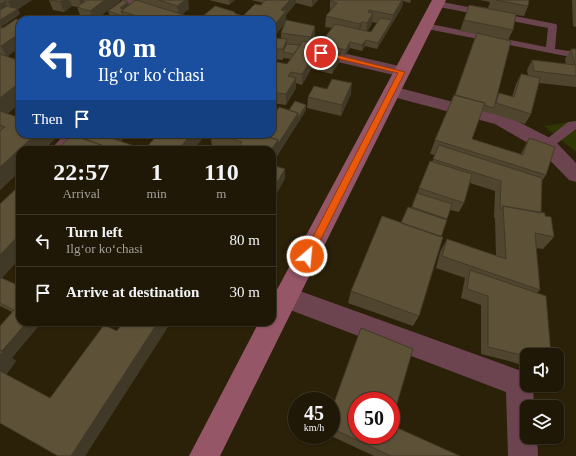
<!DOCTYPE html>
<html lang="en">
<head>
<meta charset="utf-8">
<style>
  :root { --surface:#201806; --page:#2d2514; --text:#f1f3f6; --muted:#a2a09b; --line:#3d3728 }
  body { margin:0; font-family:"Times New Roman",serif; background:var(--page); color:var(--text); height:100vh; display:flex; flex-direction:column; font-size:15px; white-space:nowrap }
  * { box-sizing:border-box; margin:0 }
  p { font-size:13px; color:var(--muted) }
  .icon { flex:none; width:22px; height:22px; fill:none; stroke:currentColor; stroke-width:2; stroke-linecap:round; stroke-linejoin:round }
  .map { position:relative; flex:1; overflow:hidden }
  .sheet { position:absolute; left:16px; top:146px; width:260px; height:180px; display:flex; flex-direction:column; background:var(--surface); border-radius:12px; box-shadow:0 1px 3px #0004,0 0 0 1px var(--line) }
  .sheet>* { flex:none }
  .banner { position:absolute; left:16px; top:16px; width:260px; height:122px; border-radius:12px; box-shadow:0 1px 3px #0004,0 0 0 1px var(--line); background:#1a4fa0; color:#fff; overflow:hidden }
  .tools { position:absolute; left:520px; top:348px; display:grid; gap:8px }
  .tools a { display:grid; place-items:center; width:44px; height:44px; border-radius:8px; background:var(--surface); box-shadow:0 1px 3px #0004,0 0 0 1px var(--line); font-size:20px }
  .speed { position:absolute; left:288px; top:392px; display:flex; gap:8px; font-size:20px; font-weight:700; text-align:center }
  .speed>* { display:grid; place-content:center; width:52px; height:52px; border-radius:50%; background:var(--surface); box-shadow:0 1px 3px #0004,0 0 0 1px var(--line); line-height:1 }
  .speed small { font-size:10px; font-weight:400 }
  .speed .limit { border:6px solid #d22; background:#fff; color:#111 }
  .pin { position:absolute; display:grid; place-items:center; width:34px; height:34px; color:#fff; margin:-17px; border:2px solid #fff; border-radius:50%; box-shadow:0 1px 4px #0007 }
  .me { position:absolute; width:44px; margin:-22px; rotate:27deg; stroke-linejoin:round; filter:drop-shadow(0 0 3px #0008) }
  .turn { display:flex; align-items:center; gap:14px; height:84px; padding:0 16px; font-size:18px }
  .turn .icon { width:52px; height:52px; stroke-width:2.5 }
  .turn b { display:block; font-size:28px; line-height:34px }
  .then { display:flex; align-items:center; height:38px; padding:0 16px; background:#0003; gap:8px; font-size:15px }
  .eta { display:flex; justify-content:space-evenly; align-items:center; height:68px; text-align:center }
  .eta b { font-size:24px; font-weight:800; line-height:28px }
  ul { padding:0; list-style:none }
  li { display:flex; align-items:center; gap:12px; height:52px; padding:0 16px; border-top:1px solid var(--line) }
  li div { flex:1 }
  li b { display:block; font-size:15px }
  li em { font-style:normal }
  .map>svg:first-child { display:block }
</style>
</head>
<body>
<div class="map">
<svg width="576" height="456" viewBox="0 0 576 456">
  <rect width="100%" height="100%" fill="#2b2008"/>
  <path fill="#2e3704" d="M570,122L576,123V152L544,126Z"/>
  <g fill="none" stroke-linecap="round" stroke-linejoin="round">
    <path fill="#6c444f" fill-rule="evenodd" d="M437,1L556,24L557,26L555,49L576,52V58L422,28L421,26L422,24L425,23L546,47L548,28L434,6L433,4Z
      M576,121V129L551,148H543L541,145L543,142L568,122Z"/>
    <path fill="#6c444f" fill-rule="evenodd" d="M121,0H142L191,17L193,20H172L123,3Z
      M272,41L321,48L408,68L410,72L408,76L402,77L321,58L272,51Z
      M392,86L507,116L554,140L576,163V182L569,180L540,150L495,124L386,95L383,91L386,87Z
      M65,134H85L71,150H50Z
      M286,286L527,373V385H533L534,407H527V437H537L538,456H508L506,392L277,305L274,297L277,289Z"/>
    <path fill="#955668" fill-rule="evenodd" d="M432,0H446L220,456H189L259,322H272V299Z"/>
  </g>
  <path fill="#504630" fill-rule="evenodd" d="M0,0H32L18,9L20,14L1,27L7,57L20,61V103L7,114L20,134H60L43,150H20V171L0,190Z
    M49,0H120V1L95,20H89L81,18L77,7L72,6L64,12L53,10Z
    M130,0H189L188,1L189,9L182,14L187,16L188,20H120L110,17L108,11L128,2L129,5L134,1Z
    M209,0H235L229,5Z
    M251,0H318L312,7L296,3L286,15V21L315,26V37L312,43L320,45V44L332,28L325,27L326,16L330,11V1L331,0H411L410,3L403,1L402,7L377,49L365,46L362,51L350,48L345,56L341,55L340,60L332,74L311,69L302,85L296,83V88L286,105L272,103V61L287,64L291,59L283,58V60L272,59V20H204L203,16L236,14L243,16L261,5L263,3ZM372,22L377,23L371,32L367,31L372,24ZM285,23L281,33V38H273Z
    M480,0H529L528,6L524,16L516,15L513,30L508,40L496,99L499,93L512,97L516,84L521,74L528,75L527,70L532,60L566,64L565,59L571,49H576V87L539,83L531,114L525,124L491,113V114L482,111L472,139L521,154L529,138L546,175L542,181L541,213L545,216L554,237L543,249L536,248L540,290L537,293L527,355V367L509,361L481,354V305L461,298L465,278L436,268L440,252L447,239L496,256L495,219V218H494L495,191L470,183L464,203L459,212L450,210L441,237L419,316L413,326L348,303L351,291L411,208L430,161L432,162L435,155L430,154L435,140L455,95L476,34L460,31L469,5L488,8L490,2Z
    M572,0H576V27L573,26Z
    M351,94L341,116L307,108L308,97Z
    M289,110H306L272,164V150H224L212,146L210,134H272Z
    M206,134L193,150H148L147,147Z
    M20,185V258L2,278L20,286L12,358L16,361L6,375L50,398L117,331L123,322H171L85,456H58L0,423L12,312L0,306V204Z
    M85,322H95L93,326Z
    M331,411L357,435L460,456H374L329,435H331Z"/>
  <path fill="#413927" d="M11,0H32L18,9L20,14L0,28V20L13,12L8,2Z
    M63,0H70L72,6L64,12L60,2Z
    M79,0H84L87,7L82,9Z
    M105,0H120V1L95,20H93L90,11Z
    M180,0H189L188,1L189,9L179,16L177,6Z
    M229,0H235L229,5Z
    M290,0H296V3L286,15V22L272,39V28L281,10Z
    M312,0H318L312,7Z
    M402,0H403L402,7L377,49L378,43L392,20L393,15Z
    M5,1L10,11L0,13V4Z
    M128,2L130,7L124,12L120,8Z
    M373,13L372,24L366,33L367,23Z
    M187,16L188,20H181Z
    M362,22L360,32L358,35L360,24Z
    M315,26V37L311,48V37Z
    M20,33V47L7,57L1,46Z
    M287,39V49L283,52V60V49Z
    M366,40L365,46L362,51V45Z
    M350,42V48L345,56L346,50Z
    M341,50L340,60L332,74L333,63Z
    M312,58L311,69L302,85V74Z
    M296,78V88L286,105V94Z
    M20,82V103L0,120V98Z
    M352,83L351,94L341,116L342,105Z
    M306,105V110L272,163V150H271L298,113Z
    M36,134H60L43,150H20V171L0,190V167Z
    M114,134H128L115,148L111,138Z
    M191,134H206L193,150H178Z
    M285,169V179L272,202V191Z
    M20,234V258L0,280V255Z
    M27,322H42L12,358L16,361L5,376L0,372V355L2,352Z
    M90,322H95L93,326Z
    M158,322H171L85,456H71Z"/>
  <path fill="#5d5138" stroke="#413927" d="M0,0H11L8,2L5,1L0,4Z
    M50,0H63L60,2Z
    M87,0H105L90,11L77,7Z
    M123,0L128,2L120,8L124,9L121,11L123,16L108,11Z
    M136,0L187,16L181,20H150L121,11Z
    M159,0H185L177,6Z
    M265,0H290L281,10L286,11L272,28V20H217L203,16L215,6L235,12L234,13L243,16L255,4L261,5Z
    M331,0H402L393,15L369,10L368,12L373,13L367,23L362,22L360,24L326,16L337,3L330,1Z
    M496,0H529L528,6Z
    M469,5L516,14L513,30L464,20Z
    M7,6L18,9L0,20V10Z
    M380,18L392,20L378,43L366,40L362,45L350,42L346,50L320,44L335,24L371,32Z
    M16,19L21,20H20V33L1,46H0V27L3,28Z
    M286,20L315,26L311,37L281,33Z
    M477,33L511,41L494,108L484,105L485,103L455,95Z
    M272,38L287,39L283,49H272Z
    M303,41L341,50L333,63L312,58L302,74L291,72L288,76L296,78L286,94L272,92V61L287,64Z
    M287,44L300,45L294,54L283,52Z
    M571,49H576V76L534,71L532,60L575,65Z
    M0,54L20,61V82L0,98Z
    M521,74L540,78L531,114L496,103L499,93L514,97Z
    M332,79L352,83L342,105L308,97L314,86L327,89Z
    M454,95L485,103L472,139L523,155L529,138L555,147L546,175L435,140Z
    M295,101L306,105L298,118V113L289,110Z
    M279,107L298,113L278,144V140L258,134H272V118Z
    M0,111L20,118V134H36L0,167V131L5,127L0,125Z
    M79,134H114L111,138L146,150H115L77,136Z
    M158,134H191L178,150H156L147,147Z
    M216,134H258L278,140L271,150H236L242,142Z
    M72,135L115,150H56Z
    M439,145L542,178L541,213L503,206L501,209L500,208L501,181L433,159Z
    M430,161L472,174L464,203L419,188Z
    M272,165L285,169L272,191Z
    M20,185V234L0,255V204Z
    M417,193L452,204L447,219L412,207Z
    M503,206L545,213V216L551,217L554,237L535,233L540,290L442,256L447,239L506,259Z
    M408,207L447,220L441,237L401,223Z
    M382,216L443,237L419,316L351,291Z
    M470,270L546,296L551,355H527V357L517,354L488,347V296L467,289Z
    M1,278L20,286V322H27L2,351L0,350V326L14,310L0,303V279Z
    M123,322H158L71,456H58L0,423V371L50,398L104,325L117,331Z
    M361,328L413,349L391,424V401H357V435H391V425L460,456H391L331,428V411Z
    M0,350L3,352L0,355Z"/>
  <path fill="#ea580c" stroke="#983908" d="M321,51L405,72L311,259H304L303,256L398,73L319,54L318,53Z"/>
</svg>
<div class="tools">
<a><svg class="icon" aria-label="sound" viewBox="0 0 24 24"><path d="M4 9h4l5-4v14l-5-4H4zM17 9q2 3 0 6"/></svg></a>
<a><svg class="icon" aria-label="layers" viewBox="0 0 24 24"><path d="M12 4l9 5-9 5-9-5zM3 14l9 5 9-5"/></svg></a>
</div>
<div class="speed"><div>45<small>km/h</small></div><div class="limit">50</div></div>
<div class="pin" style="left:321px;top:53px;background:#d93025"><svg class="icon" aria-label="arrive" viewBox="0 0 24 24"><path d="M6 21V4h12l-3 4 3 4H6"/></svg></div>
<svg class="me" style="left:307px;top:256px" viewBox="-20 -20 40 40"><circle r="17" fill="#ea580c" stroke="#fff" stroke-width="3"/><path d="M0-11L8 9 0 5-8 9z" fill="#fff"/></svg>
<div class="banner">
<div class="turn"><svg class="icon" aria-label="left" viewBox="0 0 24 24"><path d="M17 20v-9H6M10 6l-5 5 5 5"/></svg><div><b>80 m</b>Ilgʻor koʻchasi</div></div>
<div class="then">Then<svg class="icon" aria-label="arrive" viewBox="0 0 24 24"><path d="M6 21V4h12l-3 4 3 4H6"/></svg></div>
</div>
<section class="sheet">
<div class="eta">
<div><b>22:57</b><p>Arrival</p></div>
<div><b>1</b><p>min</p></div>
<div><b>110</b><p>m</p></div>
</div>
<ul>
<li><svg class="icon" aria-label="left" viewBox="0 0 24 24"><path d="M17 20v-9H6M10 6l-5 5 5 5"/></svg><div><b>Turn left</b><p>Ilgʻor koʻchasi</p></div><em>80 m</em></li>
<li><svg class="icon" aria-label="arrive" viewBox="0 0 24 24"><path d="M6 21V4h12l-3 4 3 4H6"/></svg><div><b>Arrive at destination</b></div><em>30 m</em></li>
</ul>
</section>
</div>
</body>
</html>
